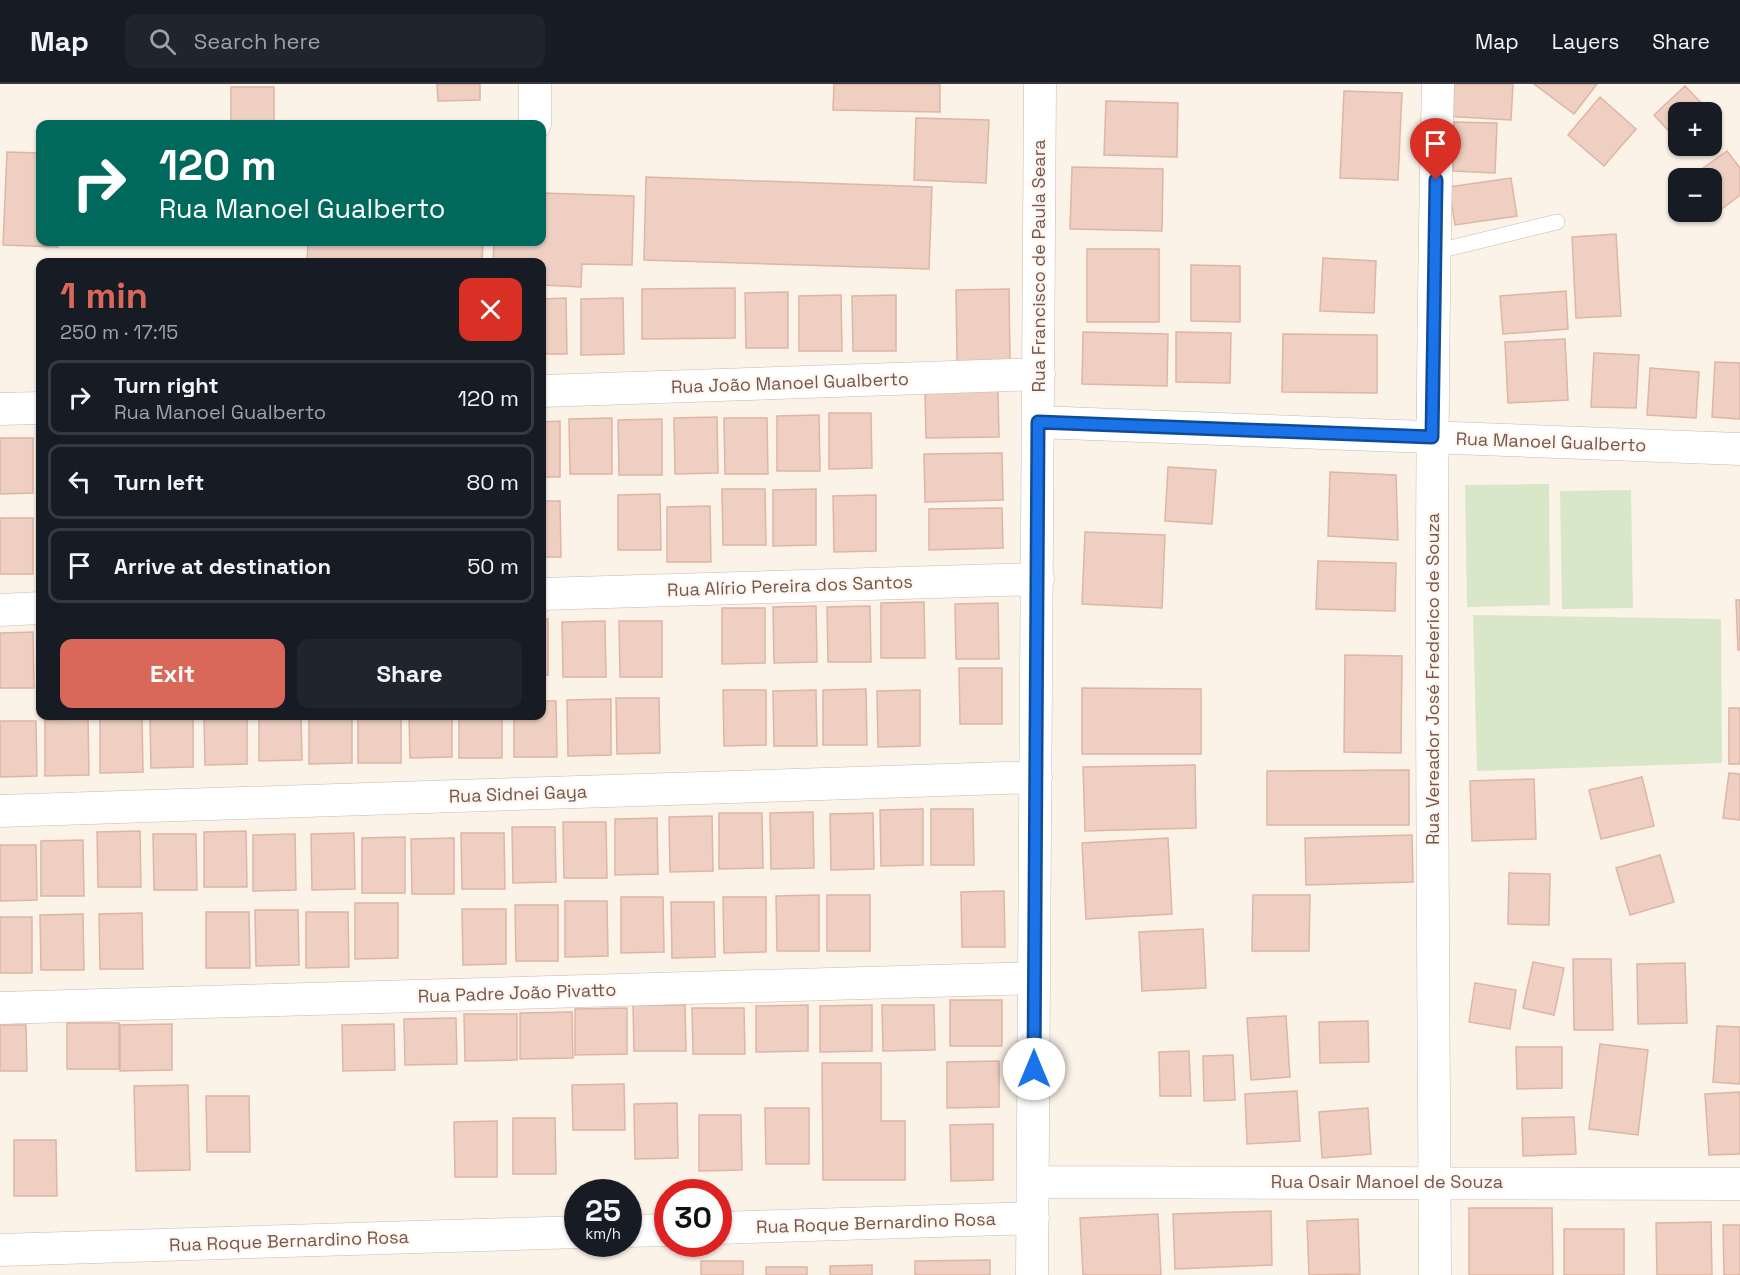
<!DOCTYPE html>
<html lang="en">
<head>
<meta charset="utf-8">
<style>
  :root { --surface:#171b24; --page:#20242c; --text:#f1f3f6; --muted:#9ea1a6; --line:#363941; --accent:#d96859 }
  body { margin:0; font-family:"Space Grotesk",sans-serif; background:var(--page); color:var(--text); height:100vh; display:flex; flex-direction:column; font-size:22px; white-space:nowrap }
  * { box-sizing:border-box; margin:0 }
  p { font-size:20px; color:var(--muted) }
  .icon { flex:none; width:33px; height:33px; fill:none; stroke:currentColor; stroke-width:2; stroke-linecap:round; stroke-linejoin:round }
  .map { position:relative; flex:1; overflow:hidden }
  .side { position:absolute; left:36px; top:174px; width:510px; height:462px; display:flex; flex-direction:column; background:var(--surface); border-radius:12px; box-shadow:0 2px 4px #0004 }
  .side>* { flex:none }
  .hud { position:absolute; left:36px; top:36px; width:510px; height:126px; border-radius:12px; box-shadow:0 2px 4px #0004; background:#00695c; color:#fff; overflow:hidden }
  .fabs { position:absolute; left:1668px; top:18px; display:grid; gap:12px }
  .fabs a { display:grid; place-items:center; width:54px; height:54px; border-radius:12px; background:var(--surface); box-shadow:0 2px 4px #0004; font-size:30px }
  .speed { position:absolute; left:564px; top:1095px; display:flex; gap:12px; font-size:30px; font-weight:700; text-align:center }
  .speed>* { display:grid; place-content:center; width:78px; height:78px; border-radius:50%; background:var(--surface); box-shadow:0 2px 4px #0004; line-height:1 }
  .speed small { font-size:15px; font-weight:400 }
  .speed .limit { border:9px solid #d22; background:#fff; color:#111 }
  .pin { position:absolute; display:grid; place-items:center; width:51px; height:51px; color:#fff; margin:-62px -26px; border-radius:50% 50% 50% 0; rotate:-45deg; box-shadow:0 0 6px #0007 }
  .pin .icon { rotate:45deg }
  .me { position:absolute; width:66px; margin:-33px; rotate:0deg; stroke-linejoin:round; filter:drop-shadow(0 0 4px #0008) }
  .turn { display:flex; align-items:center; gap:21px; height:126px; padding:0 24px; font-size:27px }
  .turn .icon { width:78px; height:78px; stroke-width:2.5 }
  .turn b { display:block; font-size:42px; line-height:51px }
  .round { display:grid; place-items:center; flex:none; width:63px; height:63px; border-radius:12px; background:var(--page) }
  .head { display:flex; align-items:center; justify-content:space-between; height:102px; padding:0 24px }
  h1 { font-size:36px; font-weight:800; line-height:45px; color:var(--accent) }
  .action { display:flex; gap:12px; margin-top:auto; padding:12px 24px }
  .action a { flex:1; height:69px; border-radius:12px; background:var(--accent); color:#fff; font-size:24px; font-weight:800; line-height:69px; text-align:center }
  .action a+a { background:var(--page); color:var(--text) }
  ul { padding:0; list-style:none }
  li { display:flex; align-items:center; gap:18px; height:75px; margin:0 12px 9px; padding:0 12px; border:3px solid var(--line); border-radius:12px }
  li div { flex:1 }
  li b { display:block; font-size:22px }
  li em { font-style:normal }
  header { display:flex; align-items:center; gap:36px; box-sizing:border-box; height:84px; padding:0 30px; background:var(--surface); border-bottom:2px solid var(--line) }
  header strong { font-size:28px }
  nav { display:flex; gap:33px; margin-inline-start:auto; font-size:21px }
  .search { width:420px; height:54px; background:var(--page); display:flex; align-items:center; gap:15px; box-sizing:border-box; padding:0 21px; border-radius:12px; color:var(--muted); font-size:22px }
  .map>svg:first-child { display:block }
</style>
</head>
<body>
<header>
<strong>Map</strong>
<div class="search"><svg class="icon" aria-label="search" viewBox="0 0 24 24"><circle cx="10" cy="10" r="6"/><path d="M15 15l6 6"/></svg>Search here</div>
<nav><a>Map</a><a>Layers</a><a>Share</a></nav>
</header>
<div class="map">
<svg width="1740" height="1191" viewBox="0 0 1740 1191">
  <rect width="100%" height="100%" fill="#fbf2e8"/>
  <path fill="#d8e7c8" d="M1549,400L1550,521L1467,523L1465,401Z
    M1631,406L1633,524L1562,525L1560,407Z
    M1473,531L1721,535L1722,679L1477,687Z"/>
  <path fill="#eecfc2" stroke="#dfb5a4" stroke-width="1.5" d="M437,0H480V16L438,17Z
    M834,0H940V28L833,26Z
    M1444,0H1513L1511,36L1443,32Z
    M1534,0H1597L1574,30Z
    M1685,2L1710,28H1678V57L1654,31Z
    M231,3H274V40H231Z
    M1344,7L1402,9L1398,96L1340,94Z
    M1600,13L1636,45L1604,82L1568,51Z
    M1106,17L1178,19L1177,73L1104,71Z
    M916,34L989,36L986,99L914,96Z
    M1454,38L1497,39L1495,89L1453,87Z
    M1727,67L1740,84V111L1710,134L1705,128H1712V94H1689Z
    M7,68L40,69V158H58V163L3,161Z
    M1072,83L1163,85L1162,147L1070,145Z
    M646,93L932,103L929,185L644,176Z
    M1511,94L1517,132L1455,141L1449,103Z
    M542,109L634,112L632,181L582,180L581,203L542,201V178H493L494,158H542Z
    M1616,150L1621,232L1576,234L1572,153Z
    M308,158H483L482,178H307Z
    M1087,165H1159V238H1087Z
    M1323,174L1376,177L1374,229L1320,227Z
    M1191,181L1240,182V238L1191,237Z
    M735,204V254L642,255V205Z
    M1009,205L1010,277L957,278L956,206Z
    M1566,207L1568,245L1503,250L1500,212Z
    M788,208V264H746L745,209Z
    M841,211L842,267H799V212Z
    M896,211V267H853L852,212Z
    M566,214L567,270H542V215Z
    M623,214L624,270L581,271V215Z
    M1083,248L1168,250L1167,302L1082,300Z
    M1176,248L1231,249L1230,299L1176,298Z
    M1283,250L1377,251V309L1282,308Z
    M1565,255L1568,316L1508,319L1505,258Z
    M1594,269L1639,271L1636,324L1591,323Z
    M1715,278L1740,279V335L1712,333Z
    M1650,284L1699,288L1696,334L1647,331Z
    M998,306L999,353L926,354L925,307Z
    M829,329H871L872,384L829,385Z
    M819,331L820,387H777V332Z
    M717,333L718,389L675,390L674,334Z
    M612,334V390H570L569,335Z
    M724,334H767L768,390H725Z
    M662,335V391H619L618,336Z
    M560,337V393H542V338Z
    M0,354H33V409L0,410Z
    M1002,369L1003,416L925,418L924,370Z
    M1168,383L1216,386L1212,440L1165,437Z
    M1330,388L1396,391L1398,456L1328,452Z
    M722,405H765L766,461H723Z
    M816,405V461L773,462V406Z
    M660,410L661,466H618V411Z
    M876,411V467L834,468L833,412Z
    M542,417H560L561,473H542Z
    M710,422L711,478H667V423Z
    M1002,424L1003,464L929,466V425Z
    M0,434H33V490H0Z
    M1085,448L1165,451L1162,524L1082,520Z
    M1318,477L1396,479L1395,527L1316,525Z
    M1736,516H1740V566H1738Z
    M924,518L925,574H881V519Z
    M998,519L999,575H956L955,520Z
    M816,522L817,578L774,579L773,523Z
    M870,522L871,578H828L827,523Z
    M722,524H765V579L722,580Z
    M548,535V591H542V536Z
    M605,537L606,593H563L562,538Z
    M619,537H662V593H620Z
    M33,548L34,604H0V549Z
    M1345,571L1402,572L1401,669L1344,668Z
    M959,584H1002V640H960Z
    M1082,604L1201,605V670H1082Z
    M866,605L867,661H823V606Z
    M723,606H766V661L724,662Z
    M816,606L817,662H774L773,607Z
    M920,606V662L878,663L877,607Z
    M616,614H659L660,669L617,670Z
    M611,615V671L568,672L567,616Z
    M542,617H556L557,673H514V632H542Z
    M1729,624H1740V680H1729Z
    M142,632L143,688L100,689V633Z
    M150,632H193V683L151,684Z
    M204,632H247V680L205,681Z
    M259,632H301L302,676L259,677Z
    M309,632H352V679L309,680Z
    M358,632H401V679H358Z
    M409,632H452V673L410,674Z
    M459,632H502V674H459Z
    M88,635L89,691L45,692V636Z
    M0,637H36L37,692L0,693Z
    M1195,681L1196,744L1085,747L1083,683Z
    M1409,686V741H1267V687Z
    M1729,689L1740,690V736L1723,734Z
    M1642,693L1654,742L1601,755L1589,706Z
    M1534,695L1536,755L1472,757L1470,697Z
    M923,725V781L881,782L880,726Z
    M931,725H973L974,781H931Z
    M813,728L814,784L771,785L770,729Z
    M719,729H762L763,784L719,785Z
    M873,729L874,785L831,786L830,730Z
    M712,732L713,787L670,788L669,733Z
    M657,734L658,790L615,791V735Z
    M563,738H606L607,794H564Z
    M512,743H555L556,798L513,799Z
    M140,747L141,803H98L97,748Z
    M246,747L247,803H204V748Z
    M354,749L355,805L312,806L311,750Z
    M461,749H504L505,805H462Z
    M153,750H196L197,806H154Z
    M295,750L296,806L253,807V751Z
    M1412,751L1413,798L1306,801L1305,754Z
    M405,753V809H362V754Z
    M454,754V810H412L411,755Z
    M1168,754L1172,830L1086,835L1082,759Z
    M83,756L84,812H41V757Z
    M0,761H36L37,816L0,817Z
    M1660,771L1674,818L1630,831L1616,784Z
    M1509,789L1550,790L1549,841L1508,840Z
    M1004,807L1005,863H962L961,808Z
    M819,811V867H777L776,812Z
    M827,811H870V867H827Z
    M1253,811H1310L1309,867H1252Z
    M621,813H663L664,868L621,869Z
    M723,813H766V868L724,869Z
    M565,817H607L608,872L565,873Z
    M671,818H714L715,873L672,874Z
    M355,819H398V874L355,875Z
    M515,821H558V877H516Z
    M462,825H506V880L463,881Z
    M255,826H298L299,881L256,882Z
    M206,828H249L250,884H206Z
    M306,828H348L349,883L306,884Z
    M142,829L143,885H100L99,830Z
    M83,830L84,886H41L40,831Z
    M0,833H32V889H0Z
    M1203,845L1206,904L1142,907L1139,848Z
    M1573,875H1611L1613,946H1574Z
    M1533,878L1564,884L1554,931L1523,924Z
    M1685,879L1687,939L1638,940L1637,880Z
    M1475,899L1516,906L1510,945L1469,938Z
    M950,916H1002V962H950Z
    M633,921H685L686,967H634Z
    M808,921V967L756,968V922Z
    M872,921V967L820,968V922Z
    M882,921H934L935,966L883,967Z
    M627,924V970L575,971V925Z
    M692,924H744L745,970H693Z
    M572,928L573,974L520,975V929Z
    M464,930H517V976L465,977Z
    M1286,932L1290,993L1251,996L1247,934Z
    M456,934L457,980L405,981L404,935Z
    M1368,937L1369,978L1320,979L1319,938Z
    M67,939H119V985H67Z
    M172,940V986L120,987V941Z
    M394,940L395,986L343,987L342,941Z
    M0,941H26L27,987H0Z
    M1717,942L1740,943V1000L1713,998Z
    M1600,960L1648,966L1638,1051L1589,1045Z
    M1516,963H1562V1004L1517,1005Z
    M1189,967L1191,1012H1160L1159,968Z
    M1233,971L1235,1016L1204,1017L1203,972Z
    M999,977V1023L947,1024V978Z
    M822,979H881V1037H905V1096H823Z
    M624,1000L625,1046H573L572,1001Z
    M188,1001L190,1086L136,1087L134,1002Z
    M1297,1007L1300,1057L1247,1060L1245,1010Z
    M1740,1008V1070L1709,1071L1705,1010Z
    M206,1012H249L250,1068H207Z
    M677,1019L678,1074L635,1075L634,1020Z
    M765,1024H809V1080H766Z
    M1368,1024L1371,1070L1322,1074L1319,1028Z
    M699,1031H741L742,1086L699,1087Z
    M1574,1033L1576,1070L1523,1072L1522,1034Z
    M513,1034H555L556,1090H513Z
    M497,1037V1093H455L454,1038Z
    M993,1040V1096L951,1097L950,1041Z
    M14,1056H56L57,1112H14Z
    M1469,1124H1552L1553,1191H1469Z
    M1271,1127L1272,1181L1175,1185L1173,1130Z
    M1158,1130L1161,1191H1083L1080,1134Z
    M1358,1135L1360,1190L1309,1191L1307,1137Z
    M1711,1138L1712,1191H1657L1656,1139Z
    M1723,1141H1740V1191H1724Z
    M1564,1145H1624V1191H1564Z
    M990,1176V1191H915V1177Z
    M701,1177H743V1191H701Z
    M872,1181V1191H830V1182Z
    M766,1183H807V1191H766Z"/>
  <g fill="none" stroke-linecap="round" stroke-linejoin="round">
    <defs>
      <path id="service" d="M1434,168L1557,138"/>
      <path id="minor" d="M535,40V0
        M542,307L1039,290
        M0,325L40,324
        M1038,338L1740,365
        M542,510L1038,495
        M0,526L40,524
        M0,727L1036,693
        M0,924L1034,894
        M1033,1098L1740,1100
        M718,1144L1033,1134
        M628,1147L668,1146
        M0,1166L578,1148
        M1032,1191L1040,0
        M1435,1191C1433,794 1428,397 1438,0"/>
    </defs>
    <use href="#service" stroke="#ccb9af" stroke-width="16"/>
    <use href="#minor" stroke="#ccb9af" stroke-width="33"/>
    <use href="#service" stroke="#fff" stroke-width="15"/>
    <use href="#minor" stroke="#fff" stroke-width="32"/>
  </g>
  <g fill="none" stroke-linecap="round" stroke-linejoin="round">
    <defs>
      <path id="route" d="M1034,985L1038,338L1432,353L1436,96"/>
    </defs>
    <use href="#route" stroke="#114b97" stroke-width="15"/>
    <use href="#route" stroke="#1a73e8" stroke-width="10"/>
  </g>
  <g text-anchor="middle" stroke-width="4.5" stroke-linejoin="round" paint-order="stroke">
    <g font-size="18" fill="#73584e" stroke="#fef6ef">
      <text transform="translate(1039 182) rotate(-90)" y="6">Rua Francisco de Paula Seara</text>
      <text transform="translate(790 299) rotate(-2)" y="6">Rua João Manoel Gualberto</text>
      <text transform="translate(1551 358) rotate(2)" y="6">Rua Manoel Gualberto</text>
      <text transform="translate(790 502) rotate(-2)" y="6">Rua Alírio Pereira dos Santos</text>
      <text transform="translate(1433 595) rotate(-90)" y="6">Rua Vereador José Frederico de Souza</text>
      <text transform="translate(518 710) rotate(-2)" y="6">Rua Sidnei Gaya</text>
      <text transform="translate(517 909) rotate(-2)" y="6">Rua Padre João Pivatto</text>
      <text x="1387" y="1104">Rua Osair Manoel de Souza</text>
      <text transform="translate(876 1139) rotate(-2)" y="6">Rua Roque Bernardino Rosa</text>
      <text transform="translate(289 1157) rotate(-2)" y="6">Rua Roque Bernardino Rosa</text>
    </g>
  </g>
</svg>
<div class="fabs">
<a>+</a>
<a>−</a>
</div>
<div class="speed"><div>25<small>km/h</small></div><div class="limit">30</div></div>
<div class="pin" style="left:1436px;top:96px;background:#d93025"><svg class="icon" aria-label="arrive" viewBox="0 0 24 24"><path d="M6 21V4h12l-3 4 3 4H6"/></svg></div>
<svg class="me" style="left:1034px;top:985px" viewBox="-20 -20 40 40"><circle r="19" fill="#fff"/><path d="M0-13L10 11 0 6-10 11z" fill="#1a73e8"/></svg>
<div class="hud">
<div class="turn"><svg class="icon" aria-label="right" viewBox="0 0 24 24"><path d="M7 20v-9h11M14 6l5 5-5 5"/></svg><div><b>120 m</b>Rua Manoel Gualberto</div></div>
</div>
<section class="side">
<div class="head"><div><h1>1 min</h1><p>250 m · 17:15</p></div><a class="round" style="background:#d93025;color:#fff"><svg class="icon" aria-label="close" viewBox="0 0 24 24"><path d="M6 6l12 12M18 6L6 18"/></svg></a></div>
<ul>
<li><svg class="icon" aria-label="right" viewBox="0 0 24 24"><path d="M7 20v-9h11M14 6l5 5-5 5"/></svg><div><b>Turn right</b><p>Rua Manoel Gualberto</p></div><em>120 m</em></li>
<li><svg class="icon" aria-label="left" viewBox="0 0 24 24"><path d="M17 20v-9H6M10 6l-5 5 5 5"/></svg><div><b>Turn left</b></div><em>80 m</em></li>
<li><svg class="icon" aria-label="arrive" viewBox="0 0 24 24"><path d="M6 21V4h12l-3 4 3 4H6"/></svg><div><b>Arrive at destination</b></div><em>50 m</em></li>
</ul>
<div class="action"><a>Exit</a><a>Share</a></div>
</section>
</div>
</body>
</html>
